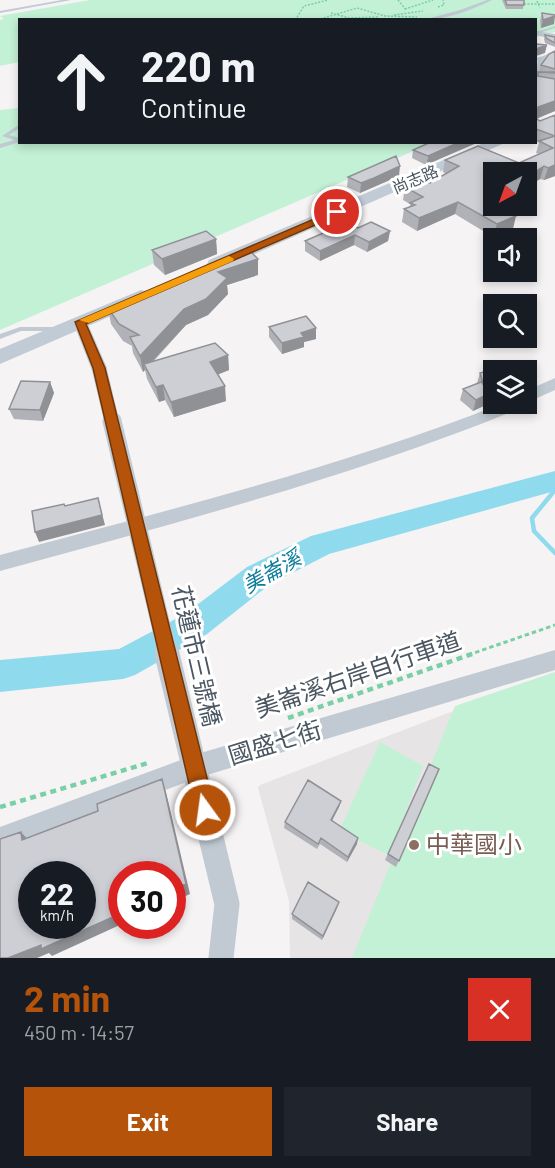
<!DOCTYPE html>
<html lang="en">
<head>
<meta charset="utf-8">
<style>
  :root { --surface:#171b24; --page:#20242c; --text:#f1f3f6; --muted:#9ea1a6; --accent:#b45309 }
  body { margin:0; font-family:Barlow,"Noto Sans TC",sans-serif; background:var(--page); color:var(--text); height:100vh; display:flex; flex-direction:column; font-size:22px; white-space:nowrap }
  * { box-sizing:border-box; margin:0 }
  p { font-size:20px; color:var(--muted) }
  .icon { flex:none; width:33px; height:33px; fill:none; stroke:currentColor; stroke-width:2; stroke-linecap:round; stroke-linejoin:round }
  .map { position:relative; height:958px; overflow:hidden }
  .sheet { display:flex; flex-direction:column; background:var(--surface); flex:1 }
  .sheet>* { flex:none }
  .guide { position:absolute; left:18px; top:18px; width:519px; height:126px; border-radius:0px; box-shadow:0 3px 9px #0003; background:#171b24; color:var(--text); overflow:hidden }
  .needle { width:39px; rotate:221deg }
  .fabs { position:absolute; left:483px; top:162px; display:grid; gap:12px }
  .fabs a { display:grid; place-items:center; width:54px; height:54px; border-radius:0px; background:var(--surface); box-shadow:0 3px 9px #0003; font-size:30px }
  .speed { position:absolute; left:18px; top:861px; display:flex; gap:12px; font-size:30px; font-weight:700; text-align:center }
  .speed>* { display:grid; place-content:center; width:78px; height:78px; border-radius:50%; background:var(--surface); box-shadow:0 3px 9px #0003; line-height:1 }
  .speed small { font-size:15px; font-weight:400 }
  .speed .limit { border:9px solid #d22; background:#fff; color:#111 }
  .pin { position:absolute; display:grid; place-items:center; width:51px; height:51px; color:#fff; margin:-26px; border:3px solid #fff; border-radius:50%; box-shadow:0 2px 6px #0007 }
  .me { position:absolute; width:66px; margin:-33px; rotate:346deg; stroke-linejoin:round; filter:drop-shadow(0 0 4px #0008) }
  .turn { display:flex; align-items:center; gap:21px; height:126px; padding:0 24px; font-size:27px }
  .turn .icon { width:78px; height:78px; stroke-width:2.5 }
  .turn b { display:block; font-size:42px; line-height:51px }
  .round { display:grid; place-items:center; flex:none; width:63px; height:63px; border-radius:0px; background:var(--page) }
  .overview { display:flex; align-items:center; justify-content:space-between; height:102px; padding:0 24px }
  h1 { font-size:36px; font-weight:700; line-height:45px; color:var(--accent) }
  .button { display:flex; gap:12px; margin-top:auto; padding:12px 24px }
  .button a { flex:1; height:69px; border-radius:0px; background:var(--accent); color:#fff; font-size:24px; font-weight:700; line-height:69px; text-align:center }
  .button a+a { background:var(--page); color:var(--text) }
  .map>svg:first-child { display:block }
</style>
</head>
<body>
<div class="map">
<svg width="555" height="958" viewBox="0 0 555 958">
  <rect width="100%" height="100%" fill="#f5f3f3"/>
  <path fill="#e6e4e5" d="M555,672V958H290L289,901L258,788L260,785Z"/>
  <path fill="#c3f1d5" d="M90,0H555V32L536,37V20H20L19,62L0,66V20L4,19L0,16Z
    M19,108L20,142L432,143L0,330V110Z
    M555,672V958H352L455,706Z
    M380,742L423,766L389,855L339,831Z"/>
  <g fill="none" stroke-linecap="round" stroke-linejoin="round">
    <path stroke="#90daee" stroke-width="4.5" d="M555,490L532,518L534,531L555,553"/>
    <path fill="#90daee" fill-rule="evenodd" d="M555,471V491L329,554L269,585L207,634L135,675L123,679L0,692V660L119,649L185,614L247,567L311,536Z"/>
    <path stroke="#7ad0a6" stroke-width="1.5" stroke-dasharray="2 1.5" stroke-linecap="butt" d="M398,0L406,10
      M537,1L540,8
      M524,4H555
      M438,7L444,5L443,0
      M405,9L433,0
      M331,13L349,18L379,17
      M394,15L423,11
      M301,20L296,19L304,6L328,0
      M317,20L357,8L385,16L417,17"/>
    <path stroke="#7ad0a6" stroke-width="3" stroke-dasharray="4.5 3" stroke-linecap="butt" d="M468,655L555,625"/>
    <path stroke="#7ad0a6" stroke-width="4.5" stroke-dasharray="6 4.5" stroke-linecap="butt" d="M288,718L472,654
      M0,807L148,763"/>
    <path fill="#c1cad2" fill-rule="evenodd" d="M62,0H71L0,13V11Z
      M487,0H492C472,10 446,20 423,20L460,10Z
      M501,19H512L514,20H499Z
      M555,26V28L536,34V32Z
      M547,55L549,57L536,60V58Z
      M20,124V128L9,135L20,138V142L0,148V144L14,140L2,136Z
      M20,327H57L61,329L57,331H21L0,339V334Z"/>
    <path fill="#c1cad2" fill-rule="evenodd" d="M536,31L555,34V40L536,35Z
      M555,50V57L545,63L539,73L536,74L538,59Z
      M80,318L87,322L107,368L105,372H93L91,368L73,322Z
      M555,378V390L526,403V391Z
      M501,404H523L521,408C352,477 176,523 0,571V555C169,510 338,468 501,404Z
      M555,650V670L197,778L0,853V827L197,754Z"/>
    <path fill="#c1cbd6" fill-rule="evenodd" d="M486,142H507L223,268H209L207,264L209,260Z
      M141,290L148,292L151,296L148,300L0,364V349Z"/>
    <path stroke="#c1cad2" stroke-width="15" d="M99,368L112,422"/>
    <path stroke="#c1cad2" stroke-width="19" d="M112,421L168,655"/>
    <path stroke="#c1cad2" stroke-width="25" d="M167,654L227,904L221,958"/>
  </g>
  <path fill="#b0b2b7" d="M502,0H524L523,9H506Z
    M542,13L554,24L541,28L540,21Z
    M545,35L555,37V47L545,43L544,39Z
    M555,51V111L537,118V119L540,121L555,115V176L544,180L540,179L494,206H518L516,213L513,214V229L493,237L455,214L417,231L402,222L404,209L410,207V204L403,200L405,187L430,183L446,174L443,172L445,160L519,163L539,154L536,153L539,143L536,141V72H539L541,65Z
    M431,142L426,165L412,158L413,150Z
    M399,176L360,193L347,187L348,177Z
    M390,231L388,241L367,252L354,245L320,261L305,251V241L333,232Z
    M216,239L217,254L165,275L154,265L152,250Z
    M258,275L227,285L228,294L208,315L186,325L153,362L228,355L229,370L218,374L226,401L174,417L165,400L159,402L147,379L145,370L143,372L133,353L132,346L123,341L111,324L108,308Z
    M269,327L316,339L304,342V347L282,354L269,337Z
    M522,361L532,370L528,381H526V370H494V391H492L493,392L490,403L473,411L460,400L463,389L477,383L480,373Z
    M50,382L54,393L43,421L14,419L9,409Z
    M429,764L439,769L396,867L385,860Z
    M341,801L339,807L332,821L357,844L347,862L320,844L317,849L284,828L285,822Z
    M337,908L322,940L292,919V914Z"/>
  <path fill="#909195" d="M555,16L554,24L541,28L543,20Z
    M547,45L545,53L536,56V49Z
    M555,101V111L536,119L538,107Z
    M460,142H479L426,165L428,156Z
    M555,165V176L544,180L548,168Z
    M400,166L399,176L360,193L361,183Z
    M544,166L540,179L526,188V178Z
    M458,202L455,214L417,231L419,218Z
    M508,206H518L516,213L499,221L502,208Z
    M516,216L513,229L493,237L497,224Z
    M390,231L388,241L367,252L369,242Z
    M355,235L354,245L320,261V251Z
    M216,239L217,254L165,275L162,259Z
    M258,259V275L227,285L228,294L208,315L186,325L146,368L144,364L145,370L143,372L140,356L218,272Z
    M316,328V339L304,342V347L282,354V343L301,333Z
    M228,355L229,370L212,377L210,362Z
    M532,370L528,381H526V372Z
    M494,381V391L480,394L483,384Z
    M50,382L54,393L43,421L40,410Z
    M163,385L165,400L159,402L156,387Z
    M225,386L226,401L174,417L171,402Z
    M493,392L490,403L473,411L476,400Z
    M98,498L105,525L39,542L35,532Z
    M162,779L166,792L190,894L172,902V890Z
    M341,801L339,807L329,826L331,820Z
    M21,832L31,843L22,840Z
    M358,838L357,844L347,862L348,857Z
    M339,902L337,908L322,940L323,936Z
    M122,913V924L52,956L49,953L37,958H8Z"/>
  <path fill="#cdcfd5" stroke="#909195" stroke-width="1.5" fill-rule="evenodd" d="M505,0H524V5H507Z
    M542,13L555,15V16L543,20Z
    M545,35L555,37V43L546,38Z
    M536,44L547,45L536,49V66Z
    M555,51V69L541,65L549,54Z
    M536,72H555V73L539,72L537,76L555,79V101L538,107L537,119L540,121L555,115V165L548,168L544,166L526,178V172H494V206H508L502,208L516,216L497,224L458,202L419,218L404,209L415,205L410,203L423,197L405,187L419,182L430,183L459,166L445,160L478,146L519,163L553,148L539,141L555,136L536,129Z
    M431,142H460L428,156L413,150Z
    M396,156L400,166L374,178L361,183L348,177Z
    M371,222L390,231L369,242L355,235L320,251L305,241L330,230L333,232L350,224L358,228Z
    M206,231L216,239L162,259L152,250Z
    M248,249L258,259L218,272L227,278L206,299L184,309L140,356L130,337L139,335L119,324L108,308Z
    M306,316L316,328L301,333L304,337L282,343L269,327Z
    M215,343L228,355L210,362L225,386L171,402L163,385L156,387L144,364Z
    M522,361L532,370L526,372V370H494V381L483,384L493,392L476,400L463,389L481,382L483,383L480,373Z
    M21,381L50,382L40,410L9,409Z
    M98,498L102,515L35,532L32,511L64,504L65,506Z
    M429,764L439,769L399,861L388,854Z
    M162,779L186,884L172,890V874H122V913L41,949V945L8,958H0V839L21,832L22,840L98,811L97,804ZM32,874H82V926H32Z
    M308,780L341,801L331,820L358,838L348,857L321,838L318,844L285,822Z
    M308,882L339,902L323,936L292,914Z"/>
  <path fill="#b45309" stroke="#753606" stroke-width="1.5" d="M337,209L342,212L341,214L86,324L105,368L215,810L212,817L205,820L198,817L195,810L93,368L75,322Z"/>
  <path fill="#f59e0b" d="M229,256L234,259L233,261L89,323L79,320Z"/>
  <circle fill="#8d6e63" stroke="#fff" stroke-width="2" cx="414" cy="845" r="6"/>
  <g text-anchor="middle" stroke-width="6" stroke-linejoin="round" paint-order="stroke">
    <g font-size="16" fill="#4a5661" stroke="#fff">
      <text transform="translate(415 179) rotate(-23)" y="6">尚志路</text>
    </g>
    <g font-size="21" font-style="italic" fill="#0c7c9b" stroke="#fff">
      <text transform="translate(272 572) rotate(-30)" y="7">美崙溪</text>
    </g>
    <g font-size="24" fill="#4a5661" stroke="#fff">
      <text transform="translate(196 656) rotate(77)" y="8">花蓮市三號橋</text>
      <text transform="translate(358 675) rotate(-19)" y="8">美崙溪右岸自行車道</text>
      <text transform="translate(275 743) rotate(-17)" y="8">國盛七街</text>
    </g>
    <g font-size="24" fill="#785e54" stroke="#fff" text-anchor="start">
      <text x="426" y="853">中華國小</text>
    </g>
  </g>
</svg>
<div class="fabs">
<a><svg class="needle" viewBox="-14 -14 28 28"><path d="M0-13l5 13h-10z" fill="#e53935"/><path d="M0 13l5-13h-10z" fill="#9ea1a6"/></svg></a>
<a><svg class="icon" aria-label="sound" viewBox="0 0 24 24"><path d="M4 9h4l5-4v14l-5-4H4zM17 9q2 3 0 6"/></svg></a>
<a><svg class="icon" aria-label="search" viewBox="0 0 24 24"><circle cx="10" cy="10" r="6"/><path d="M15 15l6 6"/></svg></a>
<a><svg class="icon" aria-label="layers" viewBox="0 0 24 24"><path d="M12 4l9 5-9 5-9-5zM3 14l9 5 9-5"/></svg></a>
</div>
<div class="speed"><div>22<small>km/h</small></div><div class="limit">30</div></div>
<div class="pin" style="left:337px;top:212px;background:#d93025"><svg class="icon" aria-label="arrive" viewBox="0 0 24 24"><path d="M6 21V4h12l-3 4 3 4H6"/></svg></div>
<svg class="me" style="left:205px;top:810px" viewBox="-20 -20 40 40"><circle r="17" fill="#b45309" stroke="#fff" stroke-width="3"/><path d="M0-11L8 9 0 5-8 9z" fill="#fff"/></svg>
<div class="guide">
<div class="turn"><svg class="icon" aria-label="ahead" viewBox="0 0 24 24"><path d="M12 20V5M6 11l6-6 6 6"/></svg><div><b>220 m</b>Continue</div></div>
</div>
</div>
<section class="sheet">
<div class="overview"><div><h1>2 min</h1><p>450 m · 14:57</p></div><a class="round" style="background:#d93025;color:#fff"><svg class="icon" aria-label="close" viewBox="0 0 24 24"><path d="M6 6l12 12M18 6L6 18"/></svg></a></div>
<div class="button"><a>Exit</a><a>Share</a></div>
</section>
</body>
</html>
